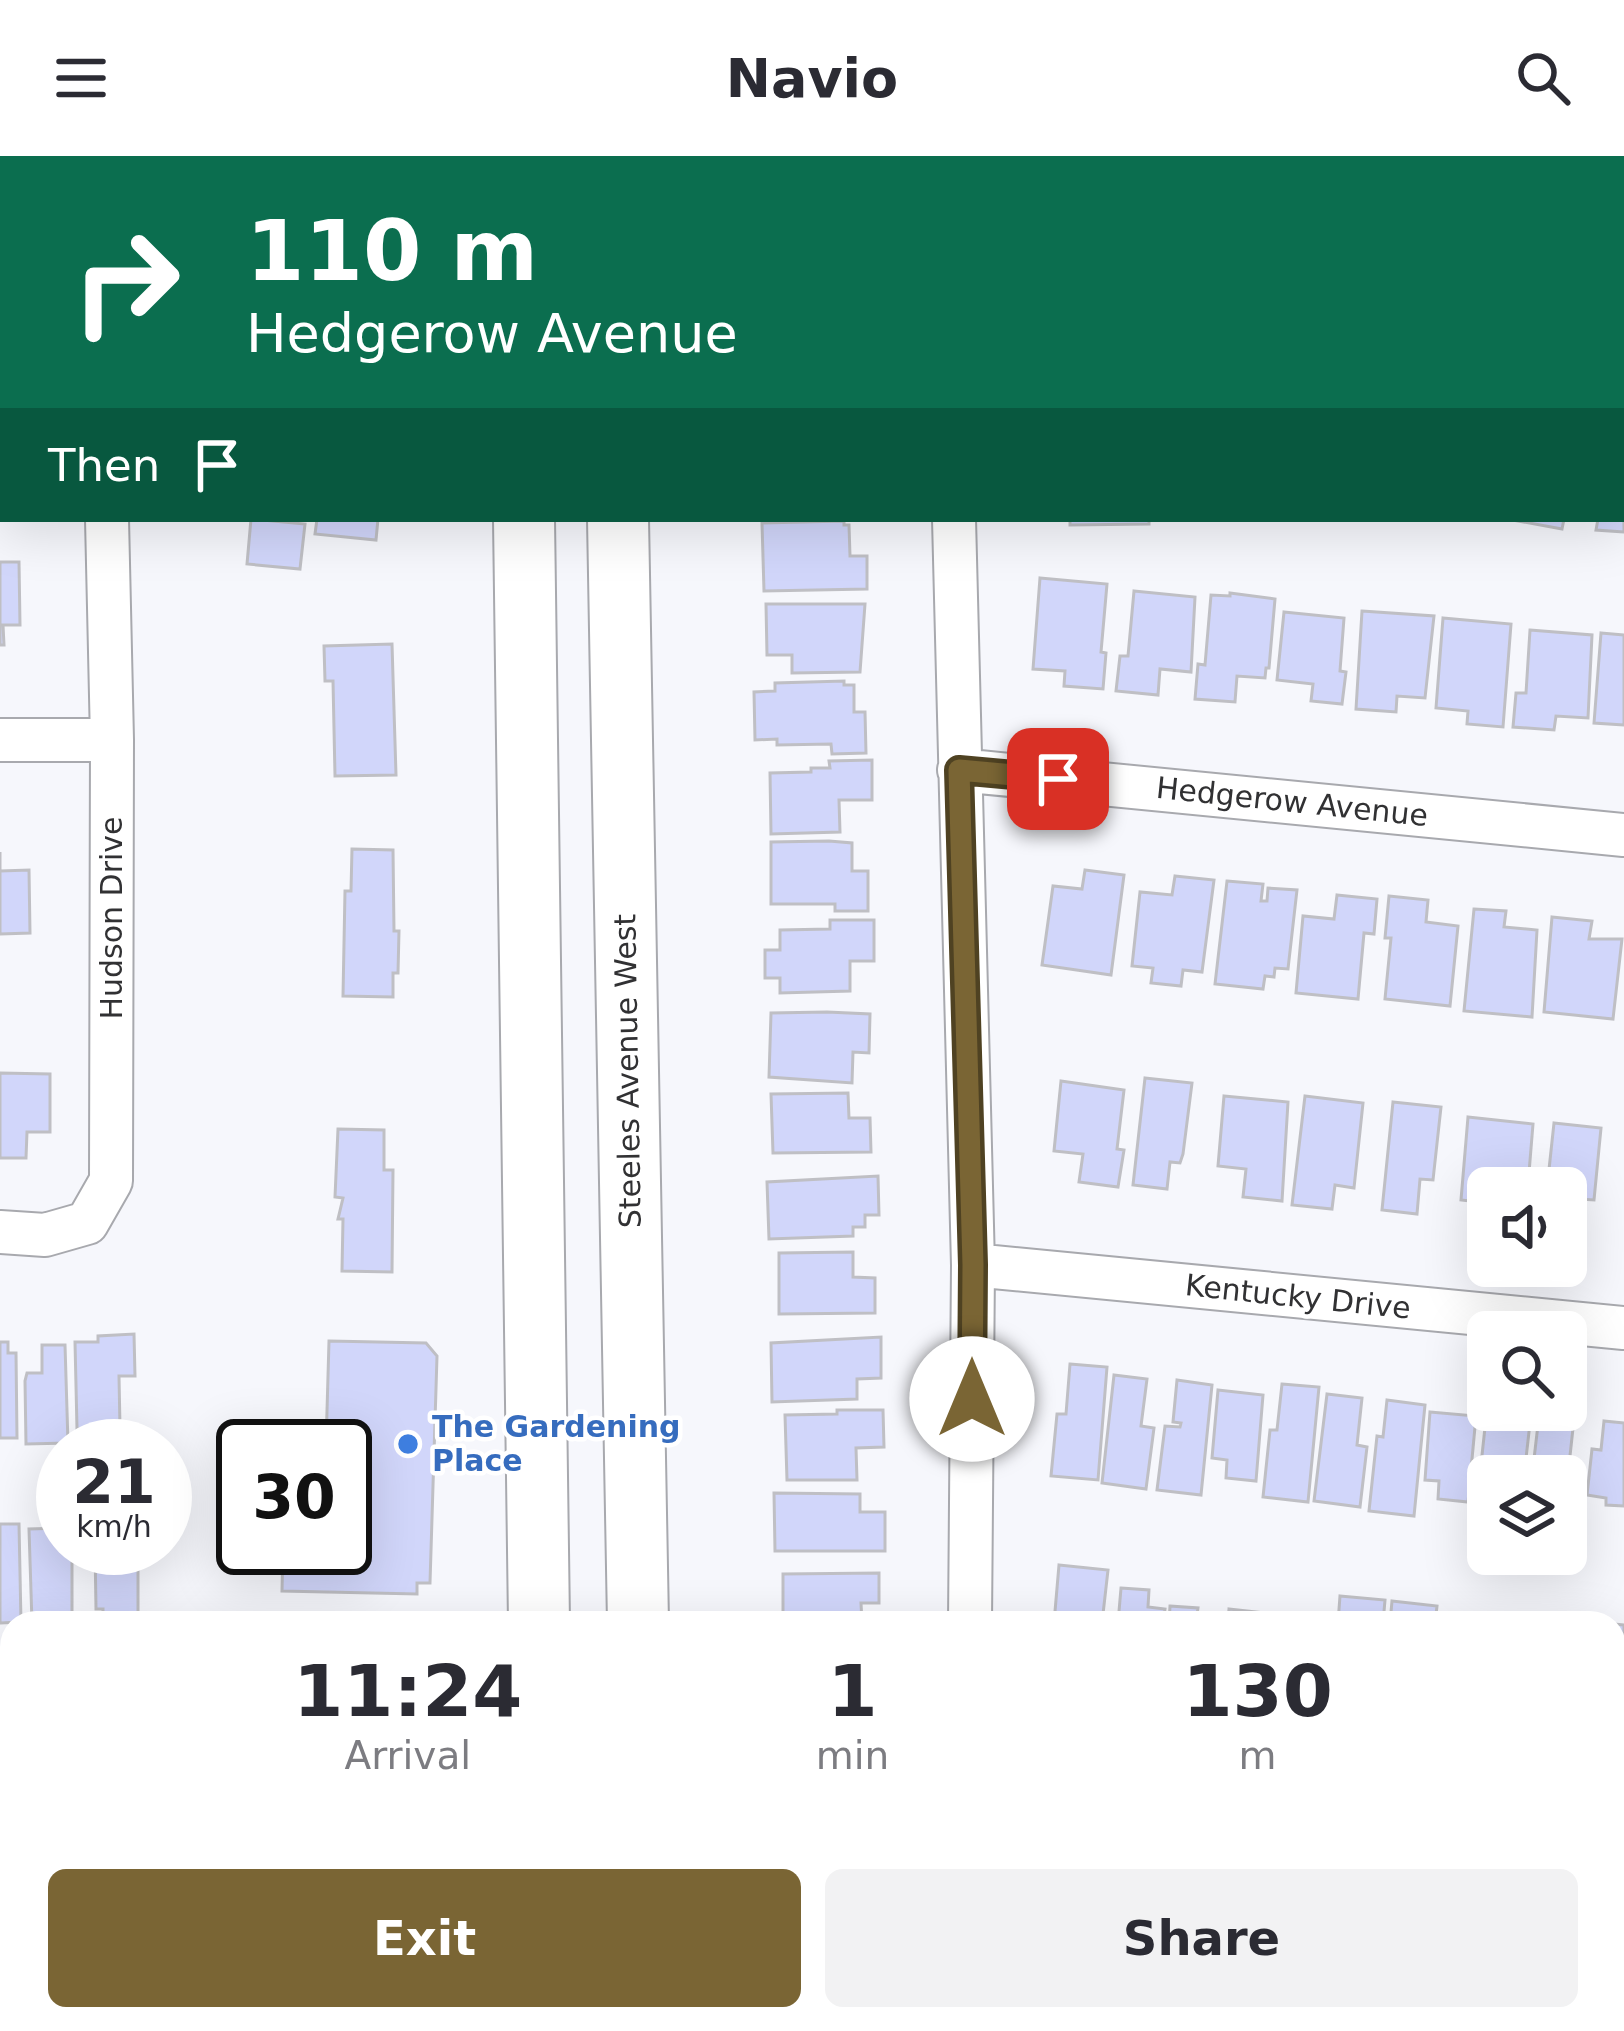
<!DOCTYPE html>
<html lang="en">
<head>
<meta charset="utf-8">
<style>
  :root { --surface:#fff; --page:#f2f2f3; --text:#2b2b33; --muted:#7c7c81; --accent:#7a6534 }
  body { margin:0; font-family:"DejaVu Sans",sans-serif; background:var(--page); color:var(--text); height:100vh; display:flex; flex-direction:column; font-size:45px; white-space:nowrap }
  * { box-sizing:border-box; margin:0 }
  p { font-size:39px; color:var(--muted) }
  .icon { flex:none; width:66px; height:66px; fill:none; stroke:currentColor; stroke-width:2; stroke-linecap:round; stroke-linejoin:round }
  .map { position:relative; flex:1; overflow:hidden }
  .details { position:absolute; left:0px; top:1455px; width:1626px; height:420px; display:flex; flex-direction:column; background:var(--surface); border-radius:36px 36px 0 0; box-shadow:0 12px 48px #0002 }
  .details>* { flex:none }
  .hud { position:absolute; left:0px; top:0px; width:1626px; height:366px; box-shadow:0 12px 48px #0002; background:#0b6e4f; color:#fff; overflow:hidden }
  .buttons { position:absolute; left:1467px; top:1011px; display:grid; gap:24px }
  .buttons a { display:grid; place-items:center; width:120px; height:120px; border-radius:18px; background:var(--surface); box-shadow:0 12px 48px #0002; font-size:60px }
  .speed { position:absolute; left:36px; top:1263px; display:flex; gap:24px; font-size:60px; font-weight:700; text-align:center }
  .speed>* { display:grid; place-content:center; width:156px; height:156px; border-radius:50%; background:var(--surface); box-shadow:0 12px 48px #0002; line-height:1 }
  .speed small { font-size:30px; font-weight:400 }
  .speed .limit { border:6px solid #111; border-radius:18px; background:#fff; color:#111 }
  .pin { position:absolute; display:grid; place-items:center; width:102px; height:102px; color:#fff; margin:-51px; border-radius:24px; box-shadow:0 6px 18px #0006 }
  .me { position:absolute; width:132px; margin:-66px; rotate:0deg; stroke-linejoin:round; filter:drop-shadow(0 0 9px #0008) }
  .turn { display:flex; align-items:center; gap:42px; height:252px; padding:0 48px; font-size:54px }
  .turn .icon { width:156px; height:156px; stroke-width:2.5 }
  .turn b { display:block; font-size:84px; line-height:102px }
  .then { display:flex; align-items:center; height:114px; padding:0 48px; background:#0003; gap:24px; font-size:45px }
  .eta { display:flex; justify-content:space-evenly; align-items:center; height:204px; text-align:center }
  .eta b { font-size:72px; font-weight:700; line-height:84px }
  .action { display:flex; gap:24px; margin-top:auto; padding:24px 48px }
  .action a { flex:1; height:138px; border-radius:18px; background:var(--accent); color:#fff; font-size:48px; font-weight:700; line-height:138px; text-align:center }
  .action a+a { background:var(--page); color:var(--text) }
  header { display:flex; justify-content:space-between; align-items:center; height:156px; padding:0 48px; background:var(--surface); font-size:54px; font-weight:700 }
  .map>svg:first-child { display:block }
</style>
</head>
<body>
<header><svg class="icon" aria-label="menu" viewBox="0 0 24 24"><path d="M4 6h16M4 12h16M4 18h16"/></svg>Navio<svg class="icon" aria-label="search" viewBox="0 0 24 24"><circle cx="10" cy="10" r="6"/><path d="M15 15l6 6"/></svg></header>
<div class="map">
<svg width="1624" height="1875" viewBox="0 0 1624 1875">
  <rect width="100%" height="100%" fill="#f6f7fc"/>
  <path fill="#d1d6fa" stroke="#bfbfc4" stroke-width="3" d="M231,0H331V3H231Z
    M759,0H856V3H759Z
    M1045,0H1134V3H1045Z
    M1245,0H1320V3H1245Z
    M1528,0H1588L1527,3Z
    M0,187H3V294H0Z
    M1623,267L1624,376L1596,374L1598,363H1623Z
    M251,363L305,368L300,413L247,408Z
    M317,363H378L376,384L315,378Z
    M1070,363H1149V368L1070,369Z
    M1507,363H1564L1562,373Z
    M844,365V369H849L850,400H867V433L764,435L762,367Z
    M0,406H19L20,469H3L4,489H0Z
    M1040,422L1107,428L1101,496L1106,497L1103,533L1064,530L1065,515L1033,513Z
    M1134,435L1195,441L1191,516L1160,513L1158,539L1116,535L1120,500H1128Z
    M1230,437L1275,443L1269,512H1266L1265,522L1237,520L1235,546L1195,543L1198,508L1205,509L1211,439L1230,440Z
    M766,448H865L860,516L792,517V499H767Z
    M1362,455L1434,460L1425,542L1397,540L1396,556L1356,553Z
    M1284,456L1344,462L1340,515L1346,516L1342,548L1311,545L1313,528L1277,524Z
    M1443,462L1511,468L1503,571L1467,568L1468,555L1436,552Z
    M1530,474L1592,479L1588,562L1556,560L1554,574L1513,571L1516,537H1526Z
    M1601,477L1624,479V569L1594,567Z
    M392,488L396,619L335,620L333,525H325L324,490Z
    M844,525V529H854V556H865L866,597L832,598L831,588L777,589V583L755,584L754,536L775,535V527Z
    M872,604V644H839L840,676L771,678L770,617L811,616V612H830L829,605Z
    M829,685L852,687V715H868V755H835V748H771V686Z
    M352,693L393,694L394,775H399L398,817H393V841L343,840L345,735H351Z
    M0,696V715L29,714L30,777L0,778Z
    M1085,714L1124,719L1111,819L1042,809L1053,730L1082,733Z
    M1175,720L1214,724L1202,816L1183,814L1181,830L1151,827L1153,812L1132,810L1140,736L1172,739Z
    M1227,725L1263,728L1261,745H1267L1268,732L1297,734L1288,813L1275,812L1274,821L1265,820L1263,833L1215,828Z
    M1337,739L1377,743L1374,778L1364,777L1358,843L1296,837L1303,760L1334,763Z
    M1389,740L1428,744L1426,766L1458,770L1450,850L1385,843L1391,782H1385Z
    M1474,753L1506,755L1504,771L1537,774L1532,861L1464,855Z
    M1552,761L1592,765L1589,783H1622L1613,863L1544,856Z
    M830,764H874V805H850V835L780,837V822H765V794H780V774L830,773Z
    M827,856L870,858L869,897L853,896L852,927L769,921L771,857Z
    M0,917L50,918V976H27L26,1002H0Z
    M1145,922L1192,927L1183,998L1180,1007L1170,1006L1167,1033L1133,1029Z
    M1061,925L1124,934L1117,993L1124,994L1118,1031L1079,1026L1083,998L1054,995Z
    M848,937L849,962H870L871,996L773,997L771,938Z
    M1224,940L1288,946L1282,1045L1243,1041L1246,1013L1218,1010Z
    M1305,940L1363,947L1354,1032L1335,1029L1332,1053L1292,1049Z
    M1393,946L1441,951L1433,1024L1420,1023L1417,1058L1382,1054Z
    M1468,961L1533,968L1528,1029L1531,1032H1488V1047L1461,1044Z
    M1554,967L1601,972L1594,1044L1579,1043L1575,1077L1566,1076V1032H1547Z
    M338,973L384,974V1014H393L392,1116L342,1115L343,1063H338L343,1042L335,1041Z
    M878,1020L879,1059H865V1071H853V1080L769,1083L767,1026Z
    M853,1096V1121L875,1122V1157L779,1158V1097Z
    M134,1178L135,1220H119L120,1272L77,1273L75,1186H98V1180Z
    M881,1181V1222L857,1223V1243L772,1246L771,1187Z
    M329,1185L426,1187L437,1200L430,1427H417V1438L282,1435L283,1392H345V1290H326Z
    M0,1186H8V1197H16L17,1282H0Z
    M42,1189H65L68,1287L26,1288L25,1225L27,1217H42Z
    M1070,1208L1107,1211L1098,1324L1051,1320L1057,1258H1066Z
    M1114,1219L1147,1223L1141,1270L1154,1272L1146,1333L1102,1327Z
    M1177,1224L1212,1229L1201,1339L1157,1334L1165,1270L1180,1271L1181,1267L1173,1266Z
    M1282,1228L1319,1231L1308,1346L1263,1341L1270,1274H1277Z
    M1218,1234L1263,1239L1256,1325L1226,1322L1227,1304L1212,1302Z
    M1327,1238L1362,1242L1357,1289L1367,1291L1360,1351L1314,1345Z
    M1387,1244L1425,1249L1414,1360L1369,1355L1377,1280L1383,1281Z
    M837,1254H883L884,1291L856,1292L857,1324H787L785,1259L837,1258Z
    M1430,1256L1476,1260L1468,1346L1438,1343L1439,1325L1425,1324Z
    M1539,1260L1574,1263L1569,1309L1578,1310L1572,1376H1566V1320H1532Z
    M1486,1262L1530,1267L1524,1320H1488V1347L1477,1346Z
    M1604,1265L1624,1267V1350L1606,1349V1342L1587,1339L1592,1293L1601,1294Z
    M774,1337L860,1338V1356H885V1395H775Z
    M0,1368H19L21,1466L0,1467Z
    M63,1372V1392H72V1467H32L29,1373Z
    M95,1392H138V1461H103V1453H96Z
    M1059,1409L1108,1414L1102,1467H1054Z
    M879,1417V1447H861L862,1467H783V1418Z
    M1121,1432L1149,1434L1148,1451L1165,1453L1163,1467H1118Z
    M1340,1440L1385,1444L1383,1467H1338Z
    M1392,1445L1437,1450L1435,1467H1390Z
    M1170,1450L1198,1452L1197,1459L1218,1462V1467H1169Z
    M1229,1453L1274,1458L1273,1467H1228Z
    M1280,1459L1306,1461V1467H1279Z
    M1614,1468L1624,1469V1579L1614,1578Z
    M0,1649H12V1743H0Z
    M1614,1771L1624,1773V1856L1615,1855Z
    M315,1863L401,1868L400,1875H304L305,1864Z
    M1546,1863H1592V1869Z"/>
  <g fill="none" stroke-linecap="round" stroke-linejoin="round">
    <defs>
      <path id="street" d="M99,0V3
        M946,0V3
        M1446,0V3
        M0,101H3
        M1623,183H1624
        M954,363L973,1109L970,1467
        M0,584H112
        M959,614L1624,679
        M0,1076L45,1079L87,1067L111,1025L112,584L107,363
        M973,1109L1624,1172
        M0,1549L12,1550
        M1614,1673L1624,1674
        M206,1875V1863"/>
      <path id="secondary" d="M519,0V3
        M612,0V3
        M524,363L539,1467
        M618,363L638,1467
        M545,1863V1875
        M645,1863V1875"/>
    </defs>
    <use href="#street" stroke="#a8a9ae" stroke-width="46"/>
    <use href="#secondary" stroke="#a8a9ae" stroke-width="64"/>
    <use href="#street" stroke="#fff" stroke-width="42"/>
    <use href="#secondary" stroke="#fff" stroke-width="60"/>
  </g>
  <g fill="none" stroke-linecap="round" stroke-linejoin="round">
    <defs>
      <path id="route" d="M972,1243L973,1109L959,614L1058,623"/>
    </defs>
    <use href="#route" stroke="#4f4222" stroke-width="30"/>
    <use href="#route" stroke="#7a6534" stroke-width="21"/>
  </g>
  <circle fill="#3f7fe0" stroke="#fff" stroke-width="4.5" cx="408" cy="1288" r="12"/>
  <g text-anchor="middle" stroke-width="9" stroke-linejoin="round" paint-order="stroke">
    <g font-size="30" fill="#313133" stroke="#fff">
      <text transform="translate(1292 646) rotate(6)" y="10">Hedgerow Avenue</text>
      <text transform="translate(112 762) rotate(-90)" y="10">Hudson Drive</text>
      <text transform="translate(628 915) rotate(-91)" y="10">Steeles Avenue West</text>
      <text transform="translate(1298 1141) rotate(6)" y="10">Kentucky Drive</text>
    </g>
    <g font-size="30" font-weight="bold" fill="#366cbe" stroke="#fff" text-anchor="start">
      <text x="432" y="1281">The Gardening<tspan x="432" dy="34">Place</tspan></text>
    </g>
  </g>
</svg>
<div class="buttons">
<a><svg class="icon" aria-label="sound" viewBox="0 0 24 24"><path d="M4 9h4l5-4v14l-5-4H4zM17 9q2 3 0 6"/></svg></a>
<a><svg class="icon" aria-label="search" viewBox="0 0 24 24"><circle cx="10" cy="10" r="6"/><path d="M15 15l6 6"/></svg></a>
<a><svg class="icon" aria-label="layers" viewBox="0 0 24 24"><path d="M12 4l9 5-9 5-9-5zM3 14l9 5 9-5"/></svg></a>
</div>
<div class="speed"><div>21<small>km/h</small></div><div class="limit">30</div></div>
<div class="pin" style="left:1058px;top:623px;background:#d93025"><svg class="icon" aria-label="arrive" viewBox="0 0 24 24"><path d="M6 21V4h12l-3 4 3 4H6"/></svg></div>
<svg class="me" style="left:972px;top:1243px" viewBox="-20 -20 40 40"><circle r="19" fill="#fff"/><path d="M0-13L10 11 0 6-10 11z" fill="#7a6534"/></svg>
<div class="hud">
<div class="turn"><svg class="icon" aria-label="right" viewBox="0 0 24 24"><path d="M7 20v-9h11M14 6l5 5-5 5"/></svg><div><b>110 m</b>Hedgerow Avenue</div></div>
<div class="then">Then<svg class="icon" aria-label="arrive" viewBox="0 0 24 24"><path d="M6 21V4h12l-3 4 3 4H6"/></svg></div>
</div>
<section class="details">
<div class="eta">
<div><b>11:24</b><p>Arrival</p></div>
<div><b>1</b><p>min</p></div>
<div><b>130</b><p>m</p></div>
</div>
<div class="action"><a>Exit</a><a>Share</a></div>
</section>
</div>
</body>
</html>
